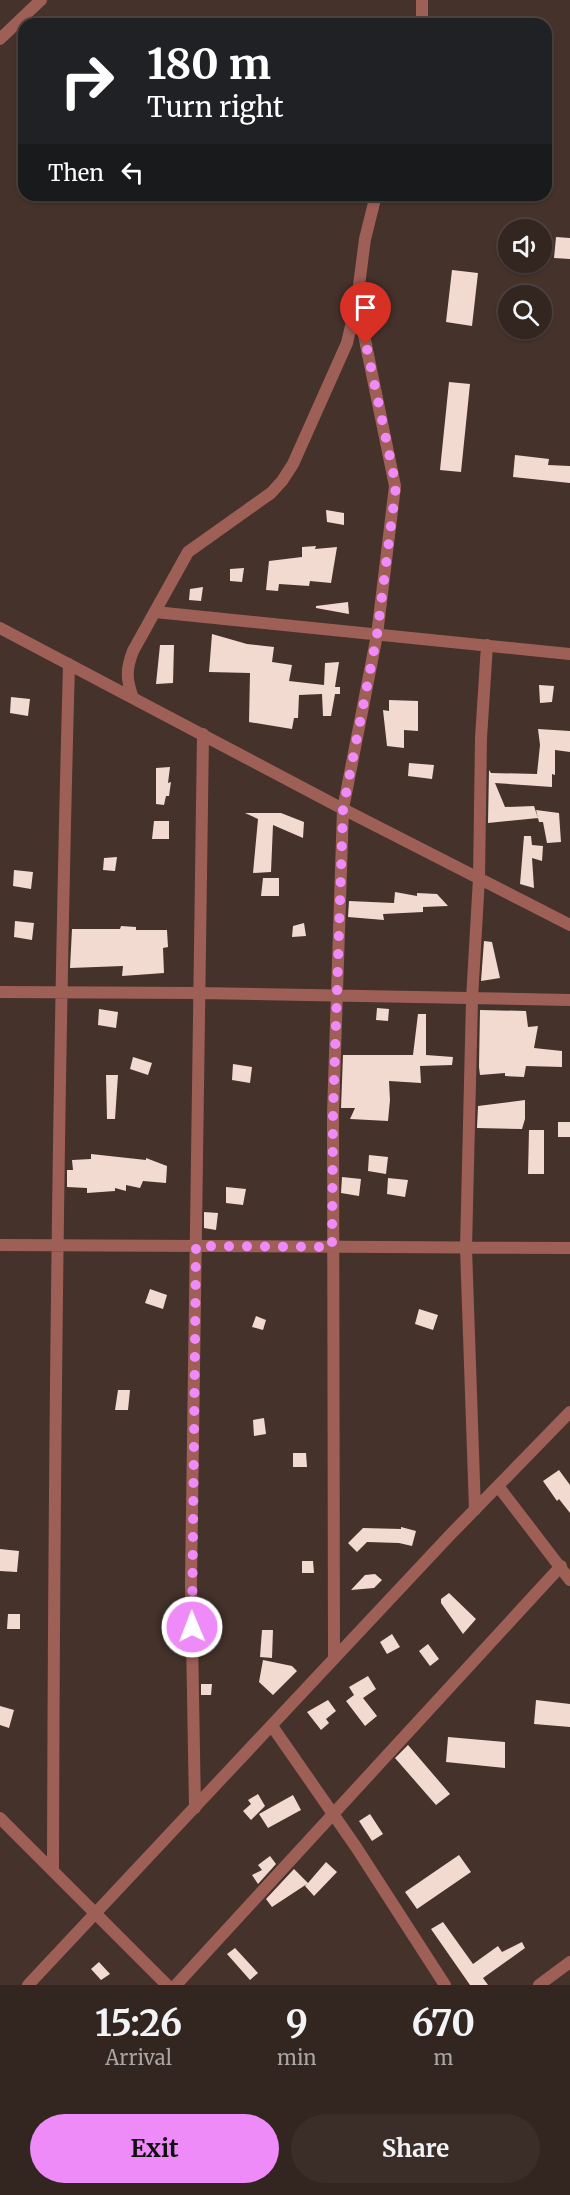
<!DOCTYPE html>
<html lang="en">
<head>
<meta charset="utf-8">
<style>
  :root { --surface:#332620; --page:#3b2e29; --text:#f1f3f6; --muted:#a9a5a5; --line:#4e433e; --accent:#ee8bf8 }
  body { margin:0; font-family:Merriweather,serif; background:var(--page); color:var(--text); height:100vh; display:flex; flex-direction:column; font-size:22px; white-space:nowrap }
  * { box-sizing:border-box; margin:0 }
  p { font-size:20px; color:var(--muted) }
  .icon { flex:none; width:33px; height:33px; fill:none; stroke:currentColor; stroke-width:2; stroke-linecap:round; stroke-linejoin:round }
  .map { position:relative; height:1985px; overflow:hidden }
  .side { display:flex; flex-direction:column; background:var(--surface); flex:1 }
  .side>* { flex:none }
  .top-card { position:absolute; left:18px; top:18px; width:534px; height:183px; border-radius:18px; box-shadow:0 2px 4px #0004,0 0 0 2px var(--line); background:#202124; color:#fff; overflow:hidden }
  .buttons { position:absolute; left:498px; top:219px; display:grid; gap:12px }
  .buttons a { display:grid; place-items:center; width:54px; height:54px; border-radius:50%; background:var(--surface); box-shadow:0 2px 4px #0004,0 0 0 2px var(--line); font-size:30px }
  .pin { position:absolute; display:grid; place-items:center; width:51px; height:51px; color:#fff; margin:-62px -26px; border-radius:50% 50% 50% 0; rotate:-45deg; box-shadow:0 0 6px #0007 }
  .pin .icon { rotate:45deg }
  .me { position:absolute; width:66px; margin:-33px; rotate:359deg; stroke-linejoin:round; filter:drop-shadow(0 0 4px #0008) }
  .turn { display:flex; align-items:center; gap:21px; height:126px; padding:0 30px; font-size:27px }
  .turn .icon { width:78px; height:78px; stroke-width:2.5 }
  .turn b { display:block; font-size:42px; line-height:51px }
  .then { display:flex; align-items:center; height:57px; padding:0 30px; background:#0003; gap:12px; font-size:22px }
  .eta { display:flex; justify-content:space-evenly; align-items:center; height:102px; text-align:center }
  .eta b { font-size:36px; font-weight:700; line-height:42px }
  .cta { display:flex; gap:12px; margin-top:auto; padding:12px 30px }
  .cta a { flex:1; height:69px; border-radius:36px; background:var(--accent); color:#111; font-size:24px; font-weight:700; line-height:69px; text-align:center }
  .cta a+a { background:var(--page); color:var(--text) }
  .map>svg:first-child { display:block }
</style>
</head>
<body>
<div class="map">
<svg width="570" height="1985" viewBox="0 0 570 1985">
  <rect width="100%" height="100%" fill="#44322b"/>
  <path fill="#f2dad1" d="M556,237L570,238V259L554,258Z
    M452,270L478,273L472,326L446,322Z
    M449,382L470,384L461,472L440,470Z
    M515,455L549,459L548,465L570,466V483L513,477Z
    M326,510L344,513V525L327,522Z
    M316,546L315,549L337,547L331,583L310,581L309,586L279,584L278,591L266,590L269,561L302,557V547Z
    M244,568L242,582L230,581V569Z
    M203,587L201,601L189,600L190,589Z
    M348,602L349,614L316,608V606Z
    M212,634L247,644L274,647L272,662L292,665L289,681L324,685L325,663L339,662L335,687H340V694H335L331,716H323L322,694L299,695L298,718H294L292,729L249,722L250,673L209,672Z
    M160,645H174L173,683L156,684Z
    M539,685L554,686L552,702L540,703Z
    M11,697L30,699L28,716L10,713Z
    M389,700L418,701V731L404,730V748L387,746L383,710L389,711Z
    M538,729L570,731V752L555,750V775L552,774V787L495,783L505,807L534,806L538,818L488,823L489,770L491,773L537,774L540,745Z
    M409,763L434,765L432,779L408,776Z
    M170,767L168,783L171,782L169,796H166L164,805L156,804V768Z
    M536,810L559,813L561,842L547,843L543,822H539Z
    M245,813H281L304,822L303,838L273,825L271,872L253,873L258,819Z
    M154,821H169V839H152Z
    M524,836H531L532,845L543,846L542,861L532,858L534,888L520,884Z
    M117,857L115,871L103,870L104,858Z
    M14,870L33,872L31,889L13,886Z
    M263,878H279V896H261Z
    M395,892L417,896V893L437,894L448,906L423,907V912L383,914L384,920L348,917L349,901L394,903Z
    M15,921L34,923L32,940L14,937Z
    M304,923L306,936L292,937L293,926Z
    M121,926L136,927V930H167L168,947L163,948L164,973L122,976L123,966L70,968L72,929H120Z
    M484,941L492,942L500,978L481,981Z
    M377,1008L389,1009L388,1021L376,1020Z
    M99,1009L118,1012L116,1028L98,1025Z
    M480,1010L526,1011L528,1027L538,1026L534,1048L562,1051V1067L526,1066L524,1077L505,1076V1073L480,1075L479,1067Z
    M418,1014H426V1055L453,1057L452,1065L420,1066L421,1083L389,1081L390,1100L388,1121L350,1119L355,1108H341L343,1055H413Z
    M133,1057L152,1063L148,1075L130,1069Z
    M233,1064L252,1067L250,1083L232,1080Z
    M106,1075H118L115,1119H107Z
    M525,1100V1119L522,1129L477,1128L478,1106Z
    M558,1122H570V1137H558Z
    M529,1130H544V1174H528Z
    M91,1154L146,1160V1158L167,1166L166,1183L143,1181L140,1188L126,1185V1191L115,1188V1191L87,1193V1188L67,1187V1170H73L72,1160L91,1159Z
    M369,1155L388,1157L386,1174L368,1171Z
    M342,1177L361,1179L359,1196L341,1193Z
    M388,1178L408,1180L405,1197L387,1194Z
    M226,1187L246,1189L243,1205L226,1203Z
    M204,1212L218,1213L216,1230L204,1228Z
    M150,1289L167,1295L163,1309L145,1303Z
    M419,1309L438,1315L433,1330L415,1324Z
    M256,1316L266,1320L263,1330L252,1327Z
    M118,1390H130L128,1410H115Z
    M264,1418L266,1434L254,1436L253,1420Z
    M293,1453H306L307,1467H293Z
    M559,1470L570,1485V1513L559,1499L557,1501L543,1481Z
    M401,1527L416,1531L412,1546L399,1543L367,1542L357,1552L348,1543L363,1528L401,1529Z
    M0,1549L19,1551L17,1572L0,1571Z
    M302,1561H313L314,1573H302Z
    M375,1574L382,1580L374,1588L351,1590L365,1575Z
    M449,1593L476,1619L463,1634L441,1603V1599Z
    M8,1614H20V1629H7Z
    M262,1630H273L272,1658L260,1657Z
    M392,1634L400,1647L387,1654L380,1642Z
    M428,1644L439,1659L430,1666L419,1651Z
    M263,1660L292,1666L297,1671L273,1695L259,1682Z
    M368,1676L376,1689L363,1698L377,1716L365,1726L346,1701L354,1695L349,1687Z
    M201,1684H212L211,1695H201Z
    M328,1700L336,1711L326,1719L329,1723L321,1730L307,1712Z
    M536,1700L570,1704V1727L534,1724Z
    M0,1706L14,1710L9,1728L0,1725Z
    M448,1737L505,1742V1768L446,1762Z
    M408,1745L450,1794L436,1805L395,1758Z
    M258,1794L265,1806L251,1820L243,1811L251,1804L248,1800Z
    M293,1795L301,1810L268,1828L259,1814Z
    M370,1814L383,1834L372,1841L359,1821Z
    M459,1855L471,1872L417,1909L405,1892Z
    M270,1856L276,1864L258,1884L252,1875L262,1870L258,1865Z
    M326,1862L337,1872L314,1896L305,1886L307,1884L272,1907L266,1899L294,1869L308,1883Z
    M443,1922L473,1964L498,1946L502,1952L522,1942L525,1948L483,1978L488,1985H470L431,1929Z
    M235,1948L258,1973L250,1980L227,1954Z
    M99,1962L110,1974L101,1980L91,1969Z"/>
  <g fill="none" stroke-linecap="round" stroke-linejoin="round">
    <path stroke="#9e5f57" stroke-width="12" d="M422,24V0
      M0,39L41,0
      M155,612L570,654
      M0,628L343,809L570,925
      M133,698C126,679 126,669 133,651L188,552L271,493L282,481L293,464L347,343L356,305
      M0,992L199,993L570,1000
      M0,1245L570,1248
      M498,1486L570,1580
      M475,1510L466,1248L472,999L479,878L481,738L487,645
      M334,1659L333,1114L343,809L377,635L395,486L357,301L365,239L376,195
      M272,1726L356,1847L445,1985
      M195,1808L191,1582L203,734
      M0,1818L167,1985
      M53,1870C54,1468 58,1066 69,664
      M28,1985L450,1535L570,1412
      M176,1985L561,1566
      M539,1985L570,1962"/>
  </g>
  <g fill="none" stroke-linecap="round" stroke-linejoin="round">
    <path stroke="#ee8bf8" stroke-width="10" stroke-dasharray="0 18" d="M192,1627L196,1246L332,1247L333,1114L343,809L377,635L396,486L366,344"/>
  </g>
</svg>
<div class="buttons">
<a><svg class="icon" aria-label="sound" viewBox="0 0 24 24"><path d="M4 9h4l5-4v14l-5-4H4zM17 9q2 3 0 6"/></svg></a>
<a><svg class="icon" aria-label="search" viewBox="0 0 24 24"><circle cx="10" cy="10" r="6"/><path d="M15 15l6 6"/></svg></a>
</div>
<div class="pin" style="left:366px;top:344px;background:#d93025"><svg class="icon" aria-label="arrive" viewBox="0 0 24 24"><path d="M6 21V4h12l-3 4 3 4H6"/></svg></div>
<svg class="me" style="left:192px;top:1627px" viewBox="-20 -20 40 40"><circle r="17" fill="#ee8bf8" stroke="#fff" stroke-width="3"/><path d="M0-11L8 9 0 5-8 9z" fill="#fff"/></svg>
<div class="top-card">
<div class="turn"><svg class="icon" aria-label="right" viewBox="0 0 24 24"><path d="M7 20v-9h11M14 6l5 5-5 5"/></svg><div><b>180 m</b>Turn right</div></div>
<div class="then">Then<svg class="icon" aria-label="left" viewBox="0 0 24 24"><path d="M17 20v-9H6M10 6l-5 5 5 5"/></svg></div>
</div>
</div>
<section class="side">
<div class="eta">
<div><b>15:26</b><p>Arrival</p></div>
<div><b>9</b><p>min</p></div>
<div><b>670</b><p>m</p></div>
</div>
<div class="cta"><a>Exit</a><a>Share</a></div>
</section>
</body>
</html>
